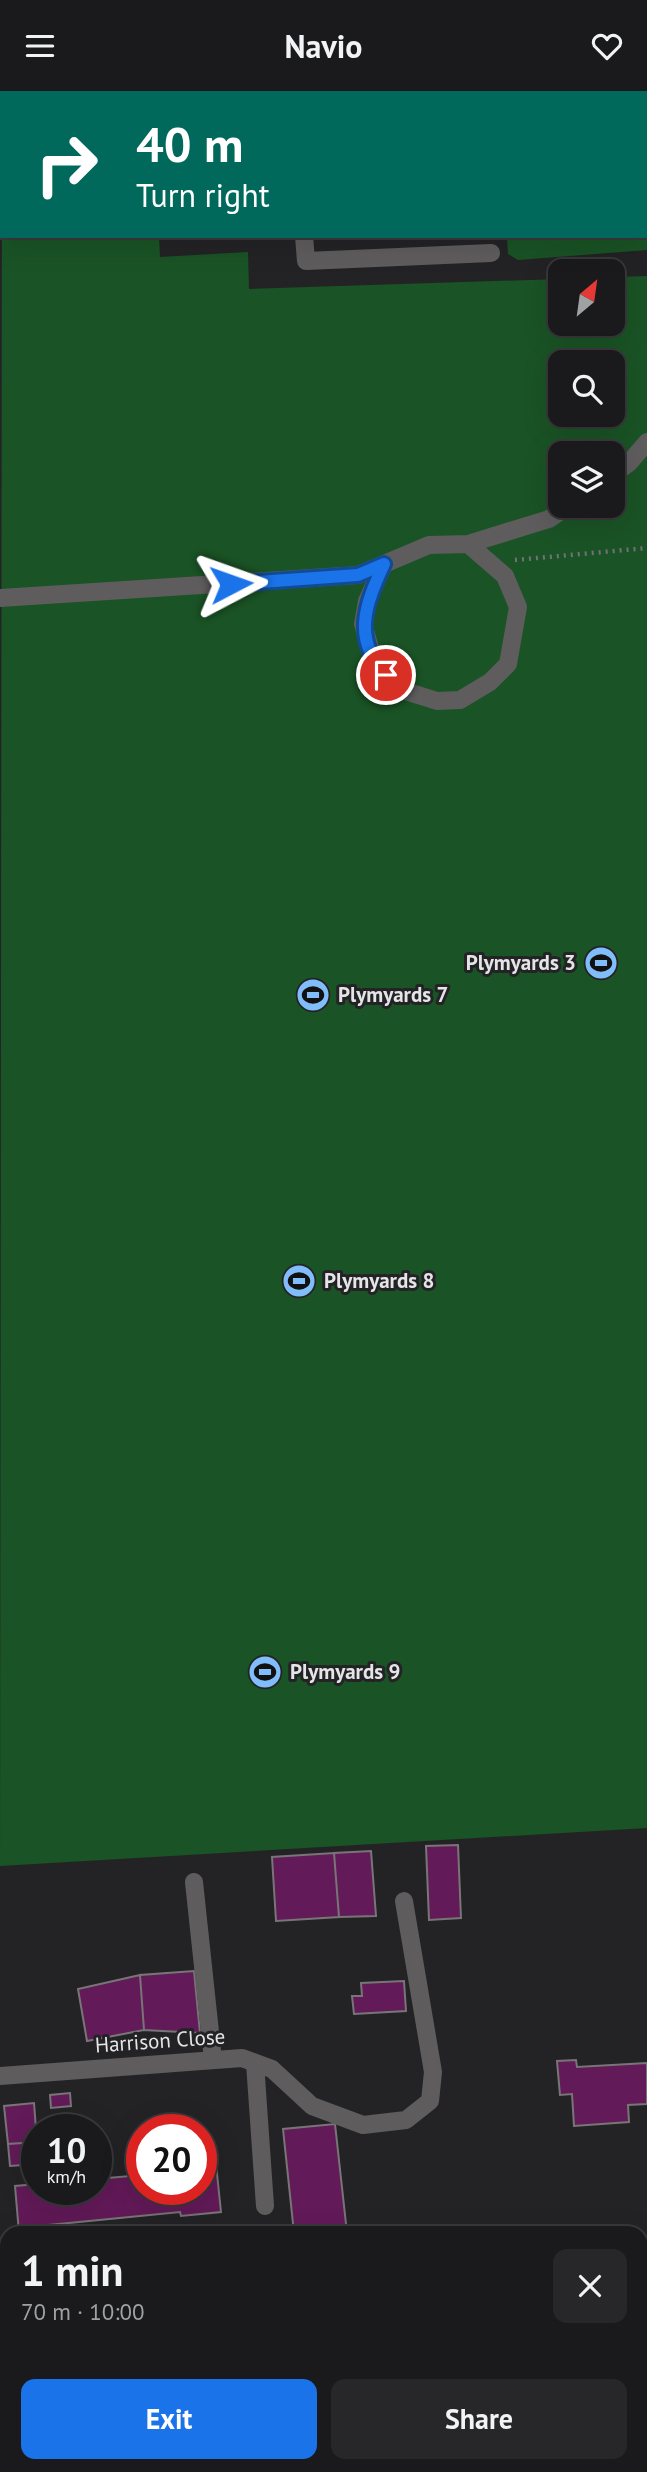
<!DOCTYPE html>
<html lang="en">
<head>
<meta charset="utf-8">
<style>
  :root { --surface:#1a1a1c; --page:#272729; --text:#f1f3f6; --muted:#9fa1a3; --line:#38383b; --accent:#1a73e8 }
  body { margin:0; font-family:"PT Sans",sans-serif; background:var(--page); color:var(--text); height:100vh; display:flex; flex-direction:column; font-size:26px; white-space:nowrap }
  * { box-sizing:border-box; margin:0 }
  p { font-size:23px; color:var(--muted) }
  .icon { flex:none; width:38px; height:38px; fill:none; stroke:currentColor; stroke-width:2; stroke-linecap:round; stroke-linejoin:round }
  .map { position:relative; flex:1; overflow:hidden }
  .sheet { position:absolute; left:0px; top:2135px; width:648px; height:247px; display:flex; flex-direction:column; background:var(--surface); border-radius:21px 21px 0 0; box-shadow:0 7px 28px #0002,0 0 0 2px var(--line) }
  .sheet>* { flex:none }
  .banner { position:absolute; left:0px; top:0px; width:648px; height:147px; box-shadow:0 7px 28px #0002,0 0 0 2px var(--line); background:#00695c; color:#fff; overflow:hidden }
  .needle { width:46px; rotate:29deg }
  .tools { position:absolute; left:548px; top:168px; display:grid; gap:14px }
  .tools a { display:grid; place-items:center; width:77px; height:77px; border-radius:14px; background:var(--surface); box-shadow:0 7px 28px #0002,0 0 0 2px var(--line); font-size:35px }
  .speed { position:absolute; left:21px; top:2023px; display:flex; gap:14px; font-size:35px; font-weight:700; text-align:center }
  .speed>* { display:grid; place-content:center; width:91px; height:91px; border-radius:50%; background:var(--surface); box-shadow:0 7px 28px #0002,0 0 0 2px var(--line); line-height:1 }
  .speed small { font-size:18px; font-weight:400 }
  .speed .limit { border:10px solid #d22; background:#fff; color:#111 }
  .pin { position:absolute; display:grid; place-items:center; width:60px; height:60px; color:#fff; margin:-30px; border:4px solid #fff; border-radius:50%; box-shadow:0 2px 7px #0007 }
  .me { position:absolute; width:77px; margin:-38px; rotate:86deg; stroke-linejoin:round; filter:drop-shadow(0 0 5px #0008) }
  .turn { display:flex; align-items:center; gap:24px; height:147px; padding:0 21px; font-size:32px }
  .turn .icon { width:91px; height:91px; stroke-width:2.5 }
  .turn b { display:block; font-size:49px; line-height:60px }
  .round { display:grid; place-items:center; flex:none; width:74px; height:74px; border-radius:14px; background:var(--page) }
  .head { display:flex; align-items:center; justify-content:space-between; height:119px; padding:0 21px }
  h1 { font-size:42px; font-weight:700; line-height:52px }
  .cta { display:flex; gap:14px; margin-top:auto; padding:14px 21px }
  .cta a { flex:1; height:80px; border-radius:14px; background:var(--accent); color:#fff; font-size:28px; font-weight:700; line-height:80px; text-align:center }
  .cta a+a { background:var(--page); color:var(--text) }
  header { display:flex; justify-content:space-between; align-items:center; height:91px; padding:0 21px; background:var(--surface); font-size:32px; font-weight:700 }
  .map>svg:first-child { display:block }
</style>
</head>
<body>
<header><svg class="icon" aria-label="menu" viewBox="0 0 24 24"><path d="M4 6h16M4 12h16M4 18h16"/></svg>Navio<svg class="icon" aria-label="heart" viewBox="0 0 24 24"><path d="M12 20l-8-8c-3-5 5-10 8-4 3-6 11-1 8 4z"/></svg></header>
<div class="map">
<svg width="647" height="2381" viewBox="0 0 647 2381">
  <rect width="100%" height="100%" fill="#232326"/>
  <path fill="#1a5325" fill-rule="evenodd" d="M491,0H647V159L518,169L508,163L507,145H646V2Z
    M2,10V145H159L160,166L248,161L249,198L560,188V233H612L613,186L647,185V1737L0,1775ZM560,271H612V324H560ZM560,362H612V415H560Z"/>
  <path fill="#621a58" stroke="#787577" stroke-width="2" d="M398,0H471L473,2H400Z
    M458,1754L461,1827L429,1829L426,1755Z
    M371,1760L376,1825L339,1826L334,1762Z
    M334,1762L339,1826L276,1830L272,1766Z
    M194,1880L200,1942L144,1939L140,1884Z
    M140,1884L144,1939L87,1950L78,1898Z
    M404,1890L406,1920L354,1923L352,1905H362L361,1892Z
    M576,1969L577,1976L647,1972V2013L628,2014L629,2031L574,2035L572,2003L560,2004L557,1970Z
    M70,2002L71,2015L51,2017L50,2004Z
    M34,2012L37,2051L8,2053L4,2015Z
    M335,2033L347,2142H294L283,2038Z
    M37,2051V2073L10,2075L8,2053Z
    M216,2073L221,2121L181,2125L180,2121L49,2134V2141L19,2142L15,2095L37,2093V2098H43L44,2106L97,2101L96,2088L142,2084V2098H201V2074Z
    M640,2318H647V2355L640,2356Z
    M143,2375L144,2381H123L122,2376Z
    M143,2375H165L166,2381H144Z
    M184,2375H206V2381H185Z
    M206,2375H227L228,2381H206Z
    M243,2375H264L265,2381H244Z
    M264,2375H286V2381H265Z
    M302,2375H324V2380L303,2381Z
    M437,2375H468L469,2380L438,2381Z"/>
  <g fill="none" stroke-linecap="round" stroke-linejoin="round">
    <path stroke="#727275" stroke-width="4.5" stroke-dasharray="2 5" stroke-linecap="butt" d="M515,469L647,457"/>
    <path stroke="#5e5c5d" stroke-width="18" d="M259,0L261,2
      M6,2L19,0
      M304,145L306,170L491,162
      M612,384L629,372L647,351
      M384,473L367,510L363,533L374,571L399,598L437,610L460,609L490,591L508,573L518,516L505,485L468,453
      M0,507L358,484L429,454L468,453L549,428L568,415
      M194,1791L213,1969
      M255,1972L265,2115
      M0,1985L242,1967L272,1978L312,2015L363,2034L406,2029L430,2010L433,1981L404,1810
      M640,2264H647
      M0,2330L7,2329"/>
  </g>
  <g fill="none" stroke-linecap="round" stroke-linejoin="round">
    <defs>
      <path id="route" d="M231,493L358,484L384,473C365,514 352,548 386,584"/>
    </defs>
    <use href="#route" stroke="#114b97" stroke-width="18"/>
    <use href="#route" stroke="#1a73e8" stroke-width="12"/>
  </g>
  <defs>
    <symbol id="stadium-disc" viewBox="-11 -11 22 22"><circle r="9.5" fill="#81bdfa" stroke="#232326"/><path d="M0-5a6.5 5 0 1 0 0 10a6.5 5 0 1 0 0-10ZM-3.5-1.8h7v3.6h-7Z" fill="#111"/></symbol>
  </defs>
  <g fill-rule="evenodd">
    <use href="#stadium-disc" x="582" y="853" width="38" height="38"/>
    <use href="#stadium-disc" x="294" y="885" width="38" height="38"/>
    <use href="#stadium-disc" x="280" y="1171" width="38" height="38"/>
    <use href="#stadium-disc" x="246" y="1562" width="38" height="38"/>
  </g>
  <g text-anchor="middle" stroke-width="6" stroke-linejoin="round" paint-order="stroke">
    <g font-size="21" font-weight="bold" fill="#e5e5e7" stroke="#232326" text-anchor="start">
      <text x="576" y="879" text-anchor="end">Plymyards 3</text>
      <text x="338" y="911">Plymyards 7</text>
      <text x="324" y="1197">Plymyards 8</text>
      <text x="290" y="1588">Plymyards 9</text>
    </g>
    <g font-size="21" fill="#e5e5e7" stroke="#232326">
      <text transform="translate(160 1950) rotate(-4)" y="7">Harrison Close</text>
    </g>
  </g>
</svg>
<div class="tools">
<a><svg class="needle" viewBox="-14 -14 28 28"><path d="M0-13l5 13h-10z" fill="#e53935"/><path d="M0 13l5-13h-10z" fill="#9fa1a3"/></svg></a>
<a><svg class="icon" aria-label="search" viewBox="0 0 24 24"><circle cx="10" cy="10" r="6"/><path d="M15 15l6 6"/></svg></a>
<a><svg class="icon" aria-label="layers" viewBox="0 0 24 24"><path d="M12 4l9 5-9 5-9-5zM3 14l9 5 9-5"/></svg></a>
</div>
<div class="speed"><div>10<small>km/h</small></div><div class="limit">20</div></div>
<div class="pin" style="left:386px;top:584px;background:#d93025"><svg class="icon" aria-label="arrive" viewBox="0 0 24 24"><path d="M6 21V4h12l-3 4 3 4H6"/></svg></div>
<svg class="me" style="left:231px;top:493px" viewBox="-20 -20 40 40"><path d="M0-17L14 15 0 8-14 15z" fill="#1a73e8" stroke="#fff" stroke-width="4"/></svg>
<div class="banner">
<div class="turn"><svg class="icon" aria-label="right" viewBox="0 0 24 24"><path d="M7 20v-9h11M14 6l5 5-5 5"/></svg><div><b>40 m</b>Turn right</div></div>
</div>
<section class="sheet">
<div class="head"><div><h1>1 min</h1><p>70 m · 10:00</p></div><a class="round"><svg class="icon" aria-label="close" viewBox="0 0 24 24"><path d="M6 6l12 12M18 6L6 18"/></svg></a></div>
<div class="cta"><a>Exit</a><a>Share</a></div>
</section>
</div>
</body>
</html>
